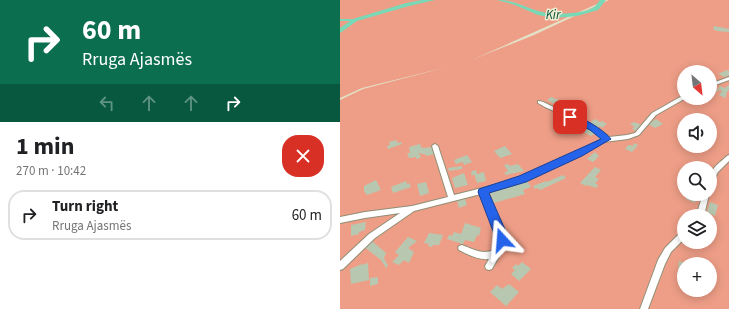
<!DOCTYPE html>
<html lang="en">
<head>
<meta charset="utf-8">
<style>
  :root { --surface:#fff; --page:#f2f2f2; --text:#202124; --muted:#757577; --line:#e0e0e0 }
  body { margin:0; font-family:"Source Sans 3",sans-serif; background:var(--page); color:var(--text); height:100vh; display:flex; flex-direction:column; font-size:15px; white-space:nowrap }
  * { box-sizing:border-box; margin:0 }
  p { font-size:13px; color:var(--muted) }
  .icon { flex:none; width:22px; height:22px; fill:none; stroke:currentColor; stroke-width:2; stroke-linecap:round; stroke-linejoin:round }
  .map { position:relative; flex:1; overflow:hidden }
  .sheet { display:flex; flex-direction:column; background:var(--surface); width:340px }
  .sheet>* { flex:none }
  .guide { background:#0b6e4f; color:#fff; overflow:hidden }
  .needle { width:26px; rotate:152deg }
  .fabs { position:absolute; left:337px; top:65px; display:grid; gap:8px }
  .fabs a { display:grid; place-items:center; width:40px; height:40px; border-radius:50%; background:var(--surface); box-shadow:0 2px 10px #0003; font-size:20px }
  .pin { position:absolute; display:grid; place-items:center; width:34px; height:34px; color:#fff; margin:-17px; border-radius:8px; box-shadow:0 2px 6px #0006 }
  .me { position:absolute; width:44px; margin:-22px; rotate:341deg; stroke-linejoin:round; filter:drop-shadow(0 0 3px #0008) }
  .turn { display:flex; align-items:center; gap:14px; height:84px; padding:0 16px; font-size:18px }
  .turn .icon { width:52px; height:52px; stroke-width:2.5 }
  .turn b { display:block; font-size:28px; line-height:34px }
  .lanes { display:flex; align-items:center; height:38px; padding:0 16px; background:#0003; justify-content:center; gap:20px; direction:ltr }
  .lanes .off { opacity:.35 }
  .round { display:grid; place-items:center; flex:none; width:42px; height:42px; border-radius:16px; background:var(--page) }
  .summary { display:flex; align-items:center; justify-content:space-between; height:68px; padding:0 16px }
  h1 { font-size:24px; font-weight:700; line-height:30px }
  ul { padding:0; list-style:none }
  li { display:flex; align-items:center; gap:12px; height:50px; margin:0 8px 6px; padding:0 8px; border:2px solid var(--line); border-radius:16px }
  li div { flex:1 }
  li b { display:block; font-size:15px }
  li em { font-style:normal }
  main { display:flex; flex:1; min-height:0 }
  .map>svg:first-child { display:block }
</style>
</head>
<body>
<main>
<section class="sheet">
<div class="guide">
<div class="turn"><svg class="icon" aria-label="right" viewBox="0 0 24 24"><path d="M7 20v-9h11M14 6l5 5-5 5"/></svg><div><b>60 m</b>Rruga Ajasmës</div></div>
<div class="lanes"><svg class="icon off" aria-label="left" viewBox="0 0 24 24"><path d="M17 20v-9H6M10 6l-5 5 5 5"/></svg><svg class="icon off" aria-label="ahead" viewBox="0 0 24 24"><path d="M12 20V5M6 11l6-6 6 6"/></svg><svg class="icon off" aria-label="ahead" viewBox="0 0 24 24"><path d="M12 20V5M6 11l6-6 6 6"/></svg><svg class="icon" aria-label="right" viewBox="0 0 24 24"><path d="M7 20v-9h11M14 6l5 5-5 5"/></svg></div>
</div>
<div class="summary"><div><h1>1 min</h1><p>270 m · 10:42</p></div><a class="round" style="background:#d93025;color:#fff"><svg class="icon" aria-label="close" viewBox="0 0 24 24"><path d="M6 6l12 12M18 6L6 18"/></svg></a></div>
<ul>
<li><svg class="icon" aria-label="right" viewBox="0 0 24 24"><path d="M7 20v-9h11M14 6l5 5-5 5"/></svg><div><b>Turn right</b><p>Rruga Ajasmës</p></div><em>60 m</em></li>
</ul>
</section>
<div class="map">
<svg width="389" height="309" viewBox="0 0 389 309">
  <rect width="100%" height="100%" fill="#e3e0c5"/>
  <path fill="#ee9e87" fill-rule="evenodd" d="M0,0H266L134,59L194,35L269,0H389V309H0V100L23,89L107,67L22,88L0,98ZM344,72H370V98H344ZM344,120H370V146H344ZM344,168H370V194H344ZM344,216H370V242H344ZM344,264H370V290H344Z"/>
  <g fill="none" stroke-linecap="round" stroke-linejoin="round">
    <path fill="#79d8b6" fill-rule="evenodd" d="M0,19H15L17,20L15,21H0Z"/>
    <path fill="#79d8b6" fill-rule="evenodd" d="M82,0H95L69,6L17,21L0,33V28L13,19L66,3Z
      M157,0C177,0 185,8 202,12C212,15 246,14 254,7C256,6 258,2 260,0H266L258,10L237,16L215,18L198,15L175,5Z"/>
  </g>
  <path fill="#b8c8b0" d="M374,26L389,29V32L377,31L373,29Z
    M387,70L389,71V75L385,77L378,74Z
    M389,85V90L386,93H387L385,98L379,95L382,91L380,90L373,93L370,92V88L377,90L380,86L385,88Z
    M211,97L219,100L214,104L207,100Z
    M238,110L246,114L243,117L232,115Z
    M255,119L260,122L262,121L267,124L262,128L260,126L256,129L248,124Z
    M316,119L323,124L315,128L308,124Z
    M229,122L236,127L231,130L224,125Z
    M294,122L302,125L299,129L295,131L292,128L295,127L290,124Z
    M246,125L257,133L263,137L260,139L254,134L251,136L240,130Z
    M56,140L58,143L61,142L62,144L48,149L47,146L50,145L49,142Z
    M294,143L298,145L292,152L285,149L288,145L293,146Z
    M80,144L82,148L93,147L96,154L86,156L85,154H81L80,153H79V155H81L80,158L76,159V157L69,158L67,153H70L69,147Z
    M165,146L172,154L160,158L154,151Z
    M255,152L259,156L253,162L247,159Z
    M127,155L132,162L124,165L123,162L116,164L114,160Z
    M168,164L170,166L178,164L184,171L166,175L164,173L168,171L164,165Z
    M122,166V169L109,171L108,168Z
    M255,167L261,170L255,177L259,179L255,183L258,185L256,188L247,185L246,186L240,183Z
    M136,170L137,174L144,172L146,181L137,183L134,174L132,176L131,173L132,171Z
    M124,173L128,185L115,188L112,178Z
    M223,175L226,178L200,190L198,188L195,189L193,186L206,181L207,182Z
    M36,180L41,190L27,195L24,191V186Z
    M66,181L67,184L69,183L71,187L53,193L51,187Z
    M187,181L191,187L183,190L185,194L154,203L150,193Z
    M86,182L89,193L80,196L77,184Z
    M347,194H357L355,203L346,199Z
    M125,198L127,205L119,208L117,200Z
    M370,202L378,205L375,216L367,212Z
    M26,222L25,230L19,232V234L11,236V225Z
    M125,223L141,228L139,236L137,235L134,242L125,240L123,244L107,239L109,235L112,236L114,232L121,234Z
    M89,233L103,235L99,245H93L92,247L88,246L89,244L84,243Z
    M68,237L77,241L68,248L74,252L69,263L64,260L59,265L52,262L59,255L55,252Z
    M31,240L46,253L44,258L48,266L46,268L41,260L23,246Z
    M339,261L344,263V280L337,277Z
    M182,262L191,269L179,281L171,274L175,270L172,268L176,264L178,266Z
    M28,263L29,280L11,284L10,269L22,264V265Z
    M38,277V284L30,286V278Z
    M169,284L179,292L166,306L150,292L157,285L162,289Z"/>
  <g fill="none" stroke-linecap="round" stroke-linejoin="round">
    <defs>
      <path id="minor" d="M389,77V80L370,87V84Z
        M342,96H344V98H346L316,115L299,135L288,139L264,142L241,155L174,185L147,192L165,234C166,247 158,258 152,269L149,270L146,269L145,266L149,259C138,260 129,255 119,250L118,248L119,246L122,245C133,249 142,255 154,250C157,245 158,240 157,234L141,194L74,211L35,238L3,269L0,270V261L29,234L60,213L25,218L0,223V217L25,212L72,206L108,197L92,146L93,145L95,144L98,146L114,195L170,181L237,153L263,138L252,129L243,124L205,107L198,103V101C204,101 210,106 216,108C234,117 254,122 269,137L287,135L295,133L312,113Z
        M389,155V161L378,172L372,184H370C370,168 376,166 387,156Z
        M363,194H369L364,216H356Z
        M344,231V239L331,252L325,264L308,309H300L318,260L325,248L341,232Z"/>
    </defs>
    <use href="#minor" stroke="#918e75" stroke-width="2"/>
    <use href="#minor" fill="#fff" fill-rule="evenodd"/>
  </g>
  <path fill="#2563eb" stroke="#184099" d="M227,115C238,113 265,131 271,139L242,156L186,182L149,193L167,234L168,240L166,244L162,245L158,244L138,192L139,189L179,176L261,139L250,130L227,119Z"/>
  <g text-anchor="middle" stroke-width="3" stroke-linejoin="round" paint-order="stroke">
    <g font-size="13" font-style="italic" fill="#01543f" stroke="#f0edd2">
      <text x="213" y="19">Kir</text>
    </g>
  </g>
</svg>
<div class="fabs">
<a><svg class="needle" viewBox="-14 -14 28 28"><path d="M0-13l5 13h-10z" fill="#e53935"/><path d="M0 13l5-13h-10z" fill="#757577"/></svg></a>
<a><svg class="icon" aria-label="sound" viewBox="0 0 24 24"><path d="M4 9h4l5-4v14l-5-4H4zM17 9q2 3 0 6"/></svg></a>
<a><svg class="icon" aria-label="search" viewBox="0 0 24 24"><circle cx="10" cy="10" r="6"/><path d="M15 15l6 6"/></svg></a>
<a><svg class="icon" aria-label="layers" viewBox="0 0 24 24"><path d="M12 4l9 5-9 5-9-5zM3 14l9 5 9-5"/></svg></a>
<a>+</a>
</div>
<div class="pin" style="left:230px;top:117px;background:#d93025"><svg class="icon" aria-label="arrive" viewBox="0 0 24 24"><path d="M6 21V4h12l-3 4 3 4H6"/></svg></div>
<svg class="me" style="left:162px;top:240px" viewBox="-20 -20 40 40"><path d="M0-17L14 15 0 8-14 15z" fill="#2563eb" stroke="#fff" stroke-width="4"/></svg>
</div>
</main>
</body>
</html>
